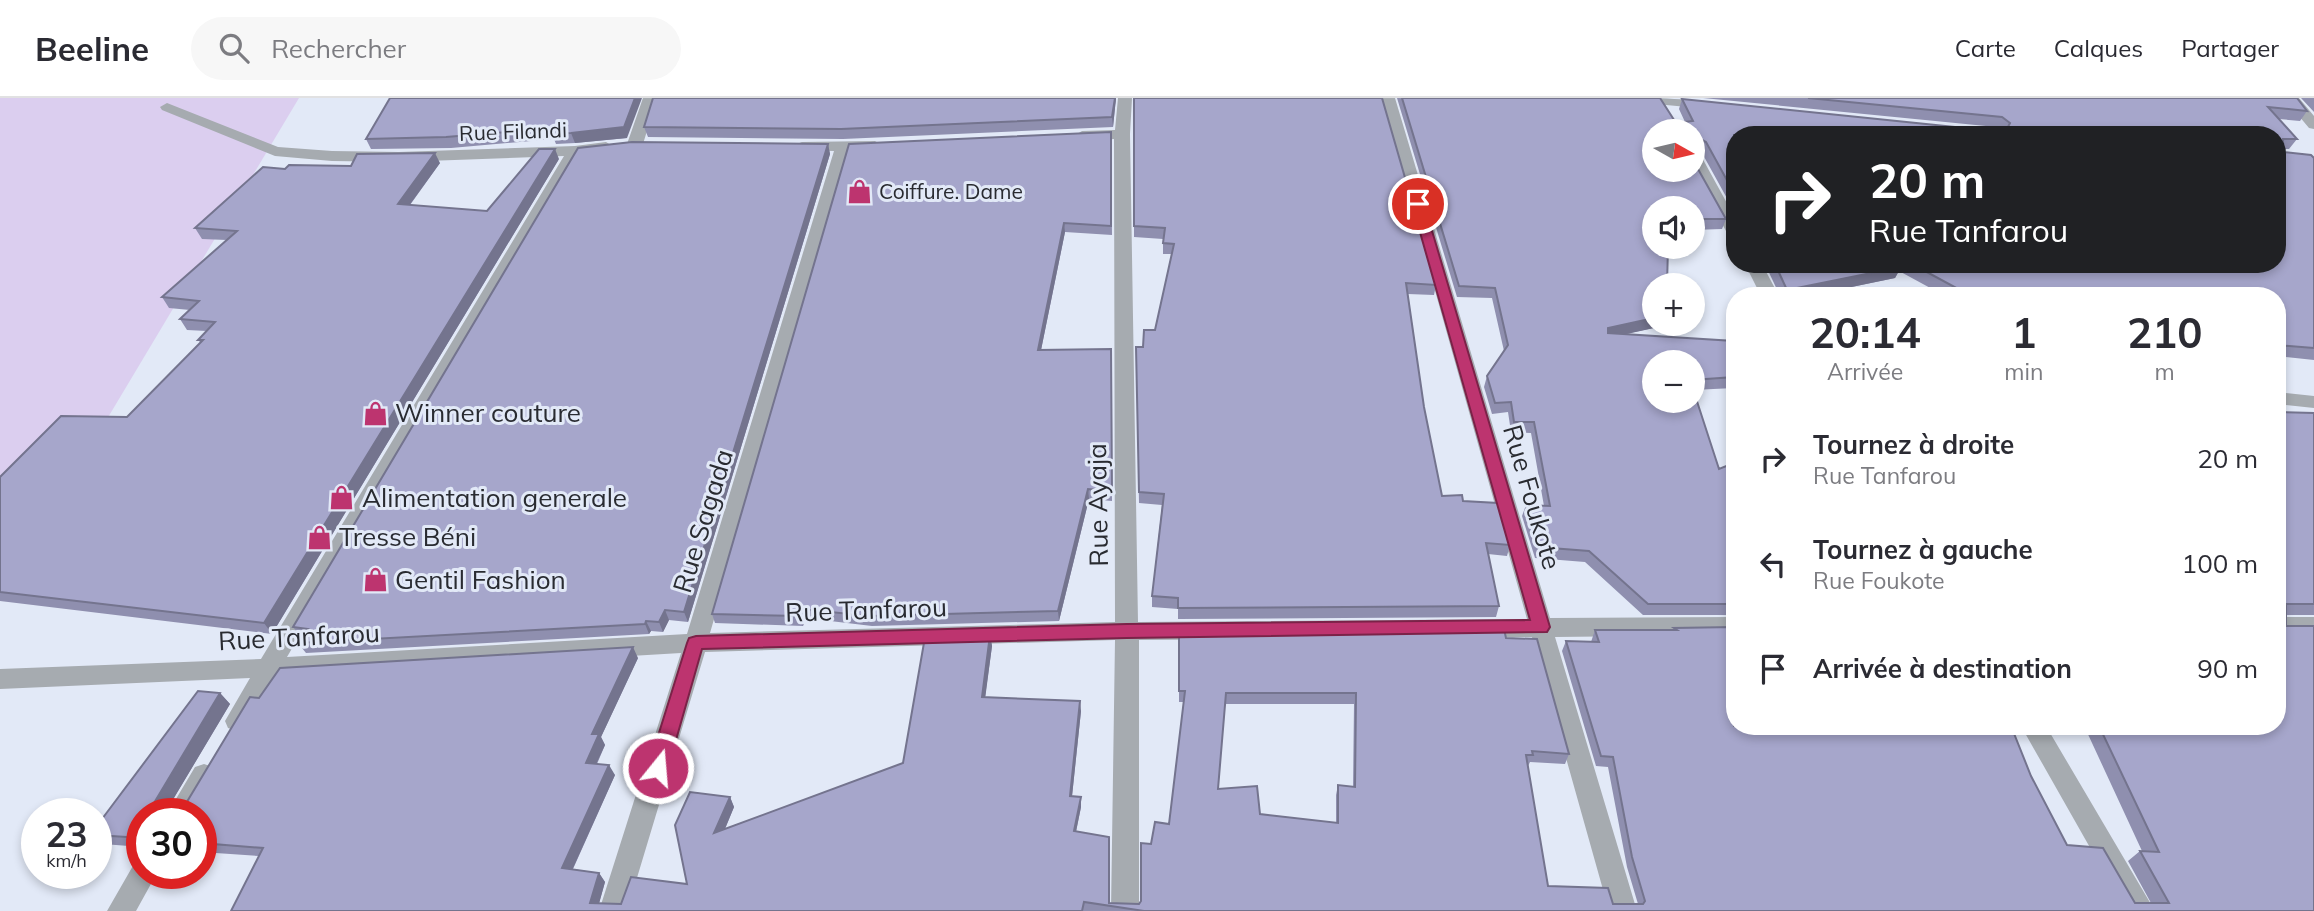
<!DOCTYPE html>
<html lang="fr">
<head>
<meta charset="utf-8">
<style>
  :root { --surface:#fff; --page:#f7f7f7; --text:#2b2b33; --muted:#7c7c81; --line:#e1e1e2 }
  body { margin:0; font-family:Mulish,sans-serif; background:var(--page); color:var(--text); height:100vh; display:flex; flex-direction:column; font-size:26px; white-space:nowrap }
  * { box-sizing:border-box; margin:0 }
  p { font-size:23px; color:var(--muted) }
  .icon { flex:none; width:38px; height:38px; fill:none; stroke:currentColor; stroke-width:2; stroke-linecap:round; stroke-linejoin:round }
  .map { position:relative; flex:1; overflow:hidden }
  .panel { position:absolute; left:1726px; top:189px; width:560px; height:448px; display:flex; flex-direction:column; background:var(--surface); border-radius:28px; box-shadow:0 4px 10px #0003 }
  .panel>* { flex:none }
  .guide { position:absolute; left:1726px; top:28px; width:560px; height:147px; border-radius:28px; box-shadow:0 4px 10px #0003; background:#202124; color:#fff; overflow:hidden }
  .needle { width:46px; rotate:98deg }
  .tools { position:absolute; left:1642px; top:21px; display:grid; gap:14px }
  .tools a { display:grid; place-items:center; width:63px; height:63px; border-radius:50%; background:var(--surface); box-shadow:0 4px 10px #0003; font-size:35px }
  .speed { position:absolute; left:21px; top:700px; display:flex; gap:14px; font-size:35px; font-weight:700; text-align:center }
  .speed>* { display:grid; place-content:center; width:91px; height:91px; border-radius:50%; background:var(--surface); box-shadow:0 4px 10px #0003; line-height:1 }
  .speed small { font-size:18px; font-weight:400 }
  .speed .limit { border:10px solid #d22; background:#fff; color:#111 }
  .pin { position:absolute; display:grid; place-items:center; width:60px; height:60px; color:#fff; margin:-30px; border:4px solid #fff; border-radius:50%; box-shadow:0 2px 7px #0007 }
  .me { position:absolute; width:77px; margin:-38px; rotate:17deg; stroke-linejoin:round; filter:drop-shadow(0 0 5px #0008) }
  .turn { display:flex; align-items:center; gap:24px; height:147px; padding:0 28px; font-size:32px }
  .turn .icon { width:91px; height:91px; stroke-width:2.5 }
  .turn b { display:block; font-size:49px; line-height:60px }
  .eta { display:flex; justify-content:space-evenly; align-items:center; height:119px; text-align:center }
  .eta b { font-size:42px; font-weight:700; line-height:49px }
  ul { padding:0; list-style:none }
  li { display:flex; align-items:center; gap:21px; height:105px; padding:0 28px }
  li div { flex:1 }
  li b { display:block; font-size:26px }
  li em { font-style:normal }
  header { display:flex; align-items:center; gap:42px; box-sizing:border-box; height:98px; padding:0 35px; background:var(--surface); border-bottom:2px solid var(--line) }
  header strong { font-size:33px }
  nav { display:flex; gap:38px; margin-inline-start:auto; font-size:24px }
  .search { width:490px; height:63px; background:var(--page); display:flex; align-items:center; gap:18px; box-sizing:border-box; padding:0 24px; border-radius:38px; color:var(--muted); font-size:26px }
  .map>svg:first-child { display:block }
</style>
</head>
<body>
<header>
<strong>Beeline</strong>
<div class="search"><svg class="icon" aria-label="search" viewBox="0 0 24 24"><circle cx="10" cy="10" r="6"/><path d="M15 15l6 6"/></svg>Rechercher</div>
<nav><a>Carte</a><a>Calques</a><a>Partager</a></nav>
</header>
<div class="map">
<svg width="2314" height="813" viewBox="0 0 2314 813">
  <rect width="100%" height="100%" fill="#e2e9f7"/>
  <path fill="#dbceef" d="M0,0H299L0,500Z"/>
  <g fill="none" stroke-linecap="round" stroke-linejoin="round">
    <path fill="#a6abb0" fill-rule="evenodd" d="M643,0H657L643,46L635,51L627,46Z
      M1118,0H1132L1130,36L1138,524L1527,521L1381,0H1395L1550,520L1734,519V537L1555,539L1637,813H1609L1532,539L1139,542V813H1111L1115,542L705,554L627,813H599L681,555L275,579L246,630L237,633L228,630L225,623L250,580L0,591V571L261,561L564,58L399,64L332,63L275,58L162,12L160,9L167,5L278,49L332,53L399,54L575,48L606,44L614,49L606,54L580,57L287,559L687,536L834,53L797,52L794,49L797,46L802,44L875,43L883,48L875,53H849L710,535L1115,524L1114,41L1082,43L1074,38L1082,33L1115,32Z
      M1627,0C1647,0 1703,0 1716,7L1709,11L1634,4Z
      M2284,0H2299L2314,18V31L2309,30Z
      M1692,51L1700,56L1734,118V138L1726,133L1692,71Z
      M1745,166H1762L1779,198H1761Z
      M2277,294L2314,298V310L2277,306Z
      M2277,519H2314V537H2277Z
      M2021,628H2046L2155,813H2126Z
      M204,666L213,669L217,677L194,716H167L195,669Z
      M142,763V775H157L136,813H107L134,766Z"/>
  </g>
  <path fill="#8f8faf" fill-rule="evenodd" d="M390,0L627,40L575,45L556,46L554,41L451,50L371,51L366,41Z
    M1116,0L1113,29L843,41L648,39L644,29Z
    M1134,0L1436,187L1434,197L1408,196L1424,309L1442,398L1463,403L1510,447L1507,458L1488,456L1499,508L1496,519L1178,521V511L1152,509V498L1162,407L1139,405L1136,249H1143L1155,232L1172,156H1163V141L1134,139Z
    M1397,0H1660L1676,25L1685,24L1679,11L1682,1L1955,29H1996L1703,0H2297L2307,13L2300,23L2279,21L2297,41L2289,51H2283V54L2314,60V262L2277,258V198H1945L1899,173L1895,180L1808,198H1780L1765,166H2277L1734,37V113L1702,55L1694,50L1693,62L1726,121L1722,131L1692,132V110H1654V226H1664L1663,228L1625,236L1734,243V290L1693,292L1719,371L1734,365V517H1643L1585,464L1535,460L1522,418L1526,407L1544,408L1531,335L1511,334L1508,314L1492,316L1484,289L1487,278L1504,253L1492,200L1457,199ZM1692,264V303H1654Z
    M2301,0H2314V14Z
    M1111,34L1112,137L1065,134L1041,252L1111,251L1112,403L1089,401L1059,523L872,528L805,520L803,528L715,525L712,516Z
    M828,46L830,56L688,524L669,522L663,534L651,533L649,536L306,555L298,545L302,539H301L293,529Z
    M559,61L272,536L0,503V379L127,319L201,245L198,242L207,233L187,232L180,221L190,212L169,210L162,199L227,142L202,141L195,130L285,71L440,65L410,107L487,113Z
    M2277,314L2314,315V517H2286V528L2314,813H231L259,758L201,754V716H142V749L103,746L96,741V729L220,595L230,606L169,708L185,707L259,600L638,560L601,639L605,647L597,666L615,677L573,771L599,775L605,784L599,805L621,806L687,786L730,699L734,709L725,731L903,665L990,537L992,548L985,599L1081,613L1072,698L1081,699V709L1076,734L1109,749V805L1139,806L1141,803L1151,746L1169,726L1184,604H1179V534L1506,540L1569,656L1565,666L1530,664L1528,668L1548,788L1613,806H1638L1627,769L1608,669L1596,668L1562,553L1566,543L1591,544L1595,532H1672L1674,530L2031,678L2067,747L2135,805H2151L2128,763L2140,753H2142L2086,632H2083L2081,628H2277ZM1225,606H1354L1353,689L1338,687L1336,697V725L1260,716L1218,691Z"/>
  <path fill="#74748e" d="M635,0H642L627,40L575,45L571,35Z
    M1115,0H1116L1113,29L1112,19Z
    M828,46L830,56L688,524L684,514Z
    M555,51L559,61L272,536L264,525Z
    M435,55L440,65L403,116L398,106Z
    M1064,125L1065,134L1039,262L1038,252Z
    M1901,169L1895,180L1808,198H1785L1787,192Z
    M1654,220V226H1664L1663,228L1604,241L1608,230Z
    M1088,391L1089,401L1059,523L1058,513Z
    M802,511L805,520L803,528L800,518Z
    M665,512L669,522L663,534L659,524Z
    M646,523L651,533L649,536L645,526Z
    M990,537L992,548L984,609L982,599Z
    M633,549L638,560L601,639L605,647L592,675L586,665L592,636Z
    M220,595L230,606L165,715L154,708V705Z
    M1080,603L1081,613L1071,708L1070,698Z
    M609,667L615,677L569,779L562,770Z
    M730,699L734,709L719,745L714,735Z
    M1081,699V709L1074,743V733Z
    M599,775L605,784L597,813L590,805Z"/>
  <path fill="#a6a6cb" stroke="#74748e" stroke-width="2" fill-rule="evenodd" d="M390,0H635L624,29L571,35L552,36L557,30L446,39L366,41Z
    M653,0H1115L1112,19L841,31L644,29Z
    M1134,0H1382L1436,187L1406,185L1424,309L1442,398L1462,397L1463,403L1498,405L1510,447L1486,445L1499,508L1178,510V500L1152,498L1164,396L1139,394L1136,249H1143L1144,232H1155L1174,146L1163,145L1165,130L1134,128Z
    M1402,0H1660L1676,25L1693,23L1682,1L1955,29H2008L2010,25L2002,19L1808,0H2297L2307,13L2268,9L2297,41H2283V54L2311,57L2314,60V250L2277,247V198H1971L1912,166H2277V37H1734V95L1706,44L1695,38L1693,62L1726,121H1692V110H1654V149H1668L1667,187H1654V220L1608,230V235L1734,243V279L1692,282V264H1654V303H1692V288L1719,371L1734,365V506H1648L1589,453L1538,449L1526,407L1550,408L1534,324H1514L1511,304L1495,305L1487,278L1508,247L1495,190L1459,188ZM1654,33H1692V72H1654Z
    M1111,34V128L1064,125L1038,252L1111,251L1112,393L1088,391L1058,513L869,518L802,511L800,518L712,516L849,46Z
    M632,44L828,46L684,514L665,512L659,524L646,523L645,526L298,545L308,531L293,529L578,50Z
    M539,51H555L264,525L0,494V379L61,318L127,319L203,242H198L215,224L180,221L199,203L162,199L237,133L195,130L263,69L285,71L289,67L351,68L357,56L435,55L398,106L487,113Z
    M1775,166H1899L1901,169L1787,192Z
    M2277,314L2314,315V506H2286V528H2314V813H1144L1084,804L1082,813H231L263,750L201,745V716H142V740L96,737V729L198,593L220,595L154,705V708L185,707L250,599L259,600L280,570L633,549L592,636H599L586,665L609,667L562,770L599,775L590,805L621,806L631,779L687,786L675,727L690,694L730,699L714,735L903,665L925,539L990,537L982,599L1080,603L1070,698L1081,699L1074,733L1109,739V805L1139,806L1141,803V745L1151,746L1155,724L1169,726L1185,593H1179V534L1504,531L1506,540L1537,541L1569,656L1532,653L1533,657H1526L1548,788L1608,790L1613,806H1643L1645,803L1632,759L1613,659L1601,658L1566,543L1599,544L1595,532H1677L1674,530L1734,529V628H2011L2031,678L2067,747L2103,750L2135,805H2169L2140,753L2159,754L2099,628H2277ZM1226,595H1356L1355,689L1338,687V725L1260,716L1257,688L1218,691Z"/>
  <path fill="#bd346f" stroke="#7b2248" stroke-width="2" d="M1418,102L1424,106L1550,529L1547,534L1127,540L702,551L668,670L665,676L658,678L651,676L648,670L687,545L689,540L696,538L1127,526L1530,522L1412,106Z"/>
  <defs>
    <symbol id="shop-bare" viewBox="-9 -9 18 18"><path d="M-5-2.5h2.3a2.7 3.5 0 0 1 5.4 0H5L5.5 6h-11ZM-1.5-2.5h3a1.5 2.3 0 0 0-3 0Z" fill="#bd346f" stroke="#e2e9f7" stroke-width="2.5" paint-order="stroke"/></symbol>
  </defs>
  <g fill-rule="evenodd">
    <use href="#shop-bare" x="842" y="76" width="35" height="35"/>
    <use href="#shop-bare" x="358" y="298" width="35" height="35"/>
    <use href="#shop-bare" x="324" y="382" width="35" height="35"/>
    <use href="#shop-bare" x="302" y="422" width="35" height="35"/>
    <use href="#shop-bare" x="358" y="464" width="35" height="35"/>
  </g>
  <g text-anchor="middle" stroke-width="6" stroke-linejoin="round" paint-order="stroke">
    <g font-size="21" fill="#292b31" stroke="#e2e9f7">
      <text transform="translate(513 34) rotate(-2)" y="7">Rue Filandi</text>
    </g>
    <g font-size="21" fill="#292b31" stroke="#e2e9f7" text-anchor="start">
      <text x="879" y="101">Coiffure. Dame</text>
    </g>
    <g font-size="26" fill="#292b31" stroke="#e2e9f7" text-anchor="start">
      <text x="395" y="324">Winner couture</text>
      <text x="362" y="409">Alimentation generale</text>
      <text x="339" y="448">Tresse Béni</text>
      <text x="395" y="491">Gentil Fashion</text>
    </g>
    <g font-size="26" fill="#292b31" stroke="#e2e9f7">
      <text transform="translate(1532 399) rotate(74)" y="9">Rue Foukote</text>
      <text transform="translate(1098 407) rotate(-91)" y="9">Rue Ayaja</text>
      <text transform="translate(703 423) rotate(-73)" y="9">Rue Sagada</text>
      <text transform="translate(866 512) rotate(-2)" y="9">Rue Tanfarou</text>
      <text transform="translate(299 539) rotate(-3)" y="9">Rue Tanfarou</text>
    </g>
  </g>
</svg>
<div class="tools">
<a><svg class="needle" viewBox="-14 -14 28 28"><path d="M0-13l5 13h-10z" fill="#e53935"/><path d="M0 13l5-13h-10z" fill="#7c7c81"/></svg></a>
<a><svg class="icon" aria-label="sound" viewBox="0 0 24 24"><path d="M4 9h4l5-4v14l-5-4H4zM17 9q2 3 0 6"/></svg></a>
<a>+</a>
<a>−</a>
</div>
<div class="speed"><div>23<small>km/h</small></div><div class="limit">30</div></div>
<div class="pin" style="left:1418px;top:106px;background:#d93025"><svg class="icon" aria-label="arrive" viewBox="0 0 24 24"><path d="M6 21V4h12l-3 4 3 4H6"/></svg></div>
<svg class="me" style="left:658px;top:670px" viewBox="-20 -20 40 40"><circle r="17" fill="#bd346f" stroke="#fff" stroke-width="3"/><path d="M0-11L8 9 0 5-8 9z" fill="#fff"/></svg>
<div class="guide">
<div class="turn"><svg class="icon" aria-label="right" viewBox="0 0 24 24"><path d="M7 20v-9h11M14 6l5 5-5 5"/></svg><div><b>20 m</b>Rue Tanfarou</div></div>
</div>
<section class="panel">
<div class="eta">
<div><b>20:14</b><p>Arrivée</p></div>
<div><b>1</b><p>min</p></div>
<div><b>210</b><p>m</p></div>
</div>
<ul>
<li><svg class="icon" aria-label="right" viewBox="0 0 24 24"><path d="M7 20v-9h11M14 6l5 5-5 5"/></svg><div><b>Tournez à droite</b><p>Rue Tanfarou</p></div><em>20 m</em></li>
<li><svg class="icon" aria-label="left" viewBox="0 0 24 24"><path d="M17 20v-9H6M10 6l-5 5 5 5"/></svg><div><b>Tournez à gauche</b><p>Rue Foukote</p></div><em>100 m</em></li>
<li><svg class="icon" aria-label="arrive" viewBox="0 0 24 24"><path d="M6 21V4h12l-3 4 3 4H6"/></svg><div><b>Arrivée à destination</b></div><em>90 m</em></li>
</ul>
</section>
</div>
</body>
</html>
